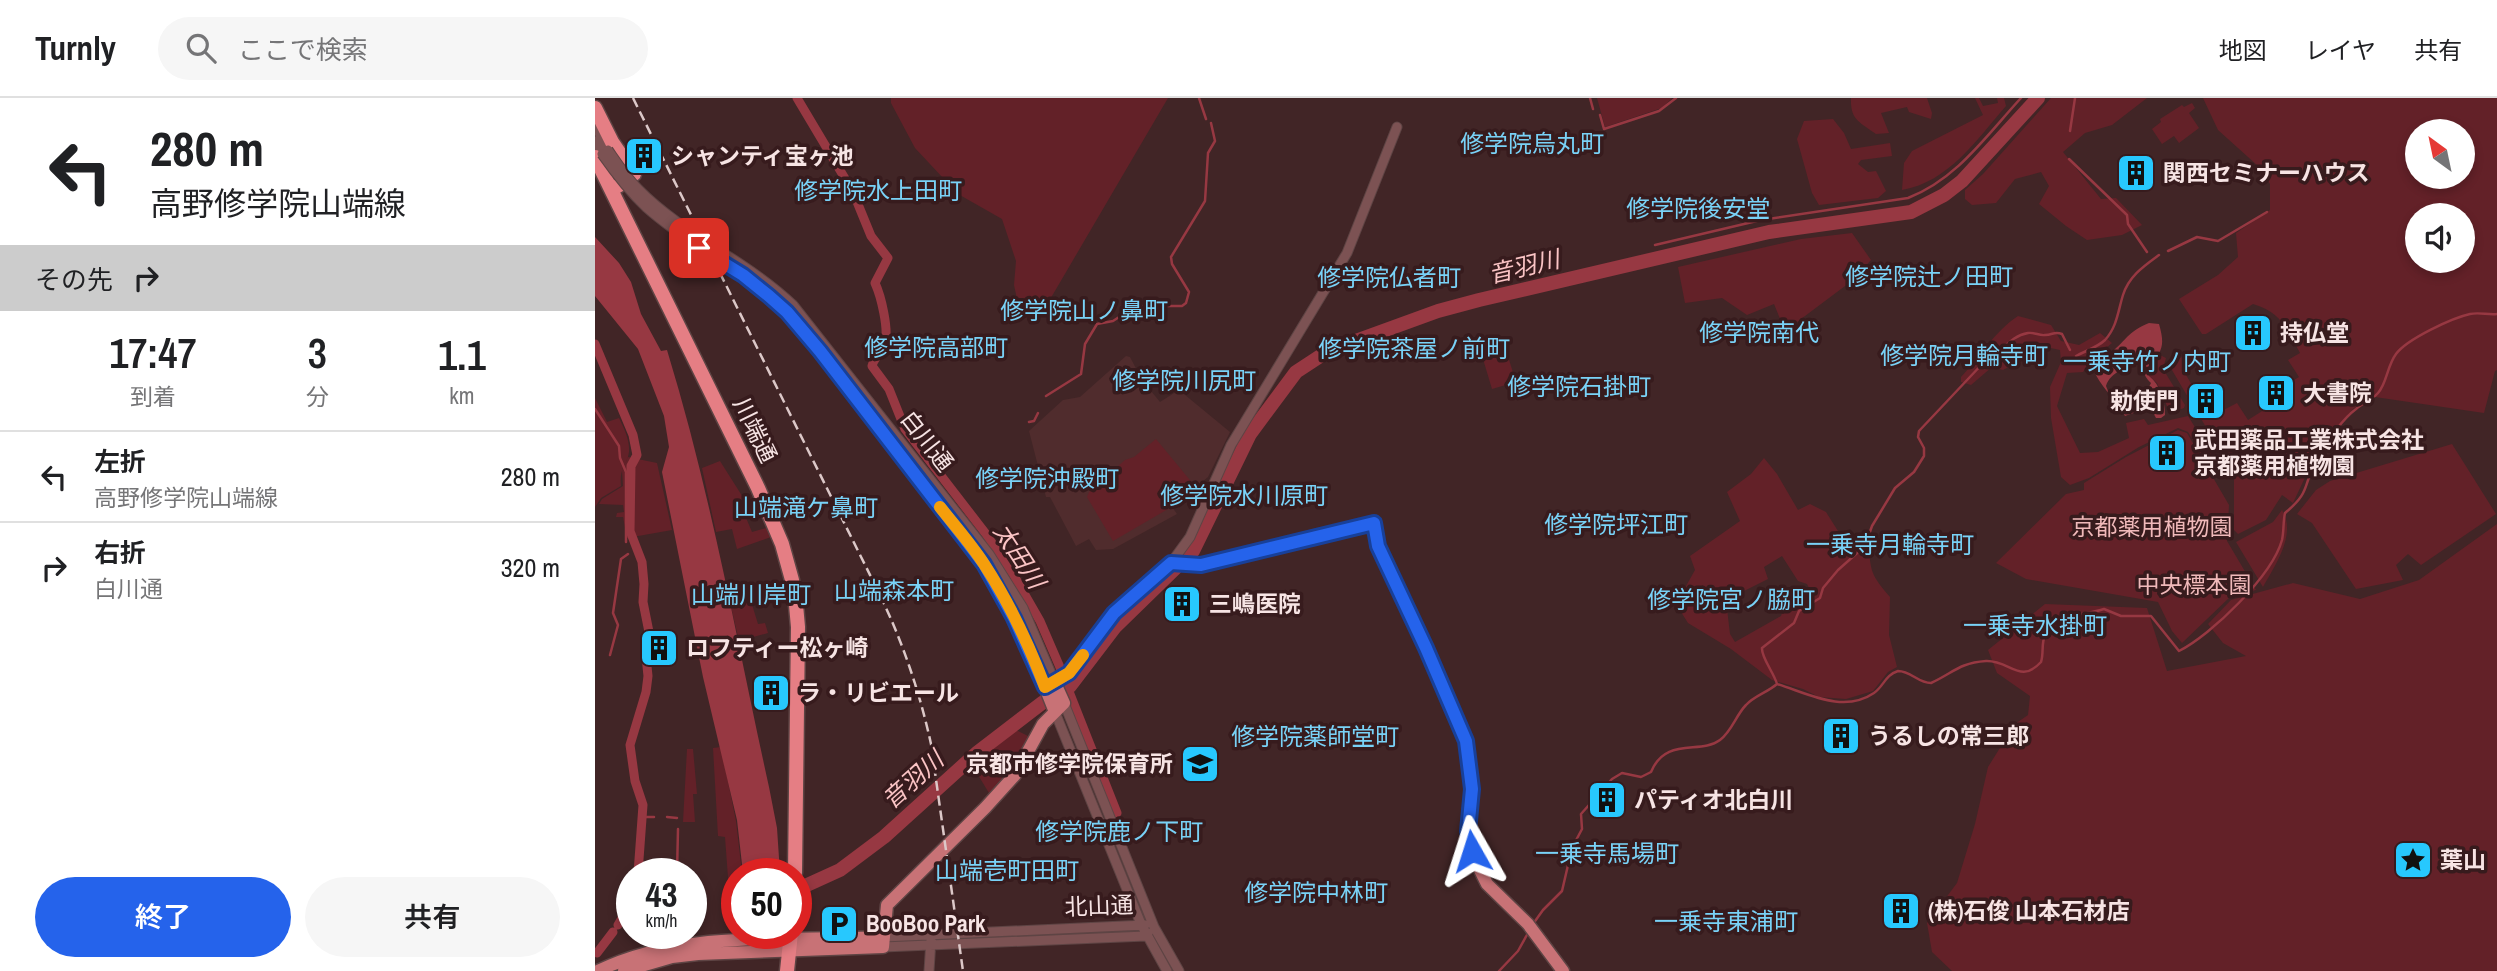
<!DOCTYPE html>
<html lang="ja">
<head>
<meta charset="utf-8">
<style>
  :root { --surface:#fff; --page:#f6f6f6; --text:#202124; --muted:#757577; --line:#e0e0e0; --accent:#2563eb }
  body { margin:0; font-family:"Archivo Narrow","Noto Sans JP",sans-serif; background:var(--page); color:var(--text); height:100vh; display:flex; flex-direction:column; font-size:26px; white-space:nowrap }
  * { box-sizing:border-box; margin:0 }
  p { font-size:23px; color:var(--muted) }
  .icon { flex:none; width:38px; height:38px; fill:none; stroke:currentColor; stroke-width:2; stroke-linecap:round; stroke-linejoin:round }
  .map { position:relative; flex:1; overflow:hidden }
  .details { display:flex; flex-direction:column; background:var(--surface); width:595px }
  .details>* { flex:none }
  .guide { background:#fff; color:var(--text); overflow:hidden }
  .needle { width:46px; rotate:327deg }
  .controls { position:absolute; left:1810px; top:21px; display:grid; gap:14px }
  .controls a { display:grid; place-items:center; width:70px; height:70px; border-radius:50%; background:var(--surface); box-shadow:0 4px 10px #0003; font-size:35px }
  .speed { position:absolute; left:21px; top:760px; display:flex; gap:14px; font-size:35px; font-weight:700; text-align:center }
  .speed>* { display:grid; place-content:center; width:91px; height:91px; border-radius:50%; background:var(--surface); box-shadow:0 4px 10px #0003; line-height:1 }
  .speed small { font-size:18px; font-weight:400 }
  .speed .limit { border:10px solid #d22; background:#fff; color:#111 }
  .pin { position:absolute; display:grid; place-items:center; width:60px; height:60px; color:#fff; margin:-30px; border-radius:14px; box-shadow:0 4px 10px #0006 }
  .me { position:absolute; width:77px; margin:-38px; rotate:354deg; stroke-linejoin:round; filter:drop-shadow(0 0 5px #0008) }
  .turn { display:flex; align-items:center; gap:24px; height:147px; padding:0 35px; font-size:32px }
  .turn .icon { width:91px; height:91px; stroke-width:2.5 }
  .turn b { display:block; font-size:49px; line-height:60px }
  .then { display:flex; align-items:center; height:66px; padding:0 35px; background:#0003; gap:14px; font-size:26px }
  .eta { display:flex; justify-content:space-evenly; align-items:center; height:119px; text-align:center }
  .eta b { font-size:42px; font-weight:600; line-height:49px }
  .primary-button { display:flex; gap:14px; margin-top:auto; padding:14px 35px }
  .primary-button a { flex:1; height:80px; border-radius:42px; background:var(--accent); color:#fff; font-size:28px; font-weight:600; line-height:80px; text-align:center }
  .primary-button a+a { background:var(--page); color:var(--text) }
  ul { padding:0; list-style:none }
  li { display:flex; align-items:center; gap:21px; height:91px; padding:0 35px; border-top:2px solid var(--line) }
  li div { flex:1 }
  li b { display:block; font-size:26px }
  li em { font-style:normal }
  header { display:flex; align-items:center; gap:42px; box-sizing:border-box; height:98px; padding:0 35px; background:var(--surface); border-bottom:2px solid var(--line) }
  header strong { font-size:33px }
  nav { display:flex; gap:38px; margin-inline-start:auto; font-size:24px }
  .search { width:490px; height:63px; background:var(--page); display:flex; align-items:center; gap:18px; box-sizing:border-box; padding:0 24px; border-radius:38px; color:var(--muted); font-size:26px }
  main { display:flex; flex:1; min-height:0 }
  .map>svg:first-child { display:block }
</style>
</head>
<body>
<header>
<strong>Turnly</strong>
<div class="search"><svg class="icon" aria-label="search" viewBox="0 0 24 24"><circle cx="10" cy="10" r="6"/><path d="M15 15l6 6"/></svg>ここで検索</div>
<nav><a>地図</a><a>レイヤ</a><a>共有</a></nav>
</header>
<main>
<section class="details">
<div class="guide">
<div class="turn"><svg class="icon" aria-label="left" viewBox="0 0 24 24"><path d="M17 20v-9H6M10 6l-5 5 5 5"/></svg><div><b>280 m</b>高野修学院山端線</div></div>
<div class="then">その先<svg class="icon" aria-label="right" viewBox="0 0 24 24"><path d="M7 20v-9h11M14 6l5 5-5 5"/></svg></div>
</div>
<div class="eta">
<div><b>17:47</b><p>到着</p></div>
<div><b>3</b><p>分</p></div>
<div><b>1.1</b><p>km</p></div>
</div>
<ul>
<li><svg class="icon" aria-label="left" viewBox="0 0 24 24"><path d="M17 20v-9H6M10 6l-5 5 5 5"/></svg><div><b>左折</b><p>高野修学院山端線</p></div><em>280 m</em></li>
<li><svg class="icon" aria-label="right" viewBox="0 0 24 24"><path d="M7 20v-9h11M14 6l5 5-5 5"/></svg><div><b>右折</b><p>白川通</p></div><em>320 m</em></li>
</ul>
<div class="primary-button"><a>終了</a><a>共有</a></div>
</section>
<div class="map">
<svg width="1902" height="873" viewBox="0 0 1902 873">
  <rect width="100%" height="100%" fill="#412526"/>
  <path fill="#502c2d" d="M531,258L535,259L547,282L565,304L584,292L635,334L613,379L577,409L582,416L518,451L501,452L494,441L481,448L455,399H451L434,333L468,302L485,299Z"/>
  <path fill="#632128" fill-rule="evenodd" d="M296,0H573L457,198L444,216L424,210L419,187L421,163L407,121L363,96L320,50L296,5Z
    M1002,0H1077L1067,10L1010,29Z
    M1256,0H1332L1337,15L1336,21L1314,14L1312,9L1286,15L1294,35L1281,36C1265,24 1255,22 1256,0Z
    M1380,0H1384L1388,8L1403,5L1402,0H1409L1411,8C1382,41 1354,84 1307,92L1309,65L1317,53L1388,17Z
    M1456,0H1552L1517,27L1490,35L1468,54L1506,101L1521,100L1547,127L1527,137L1492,142L1471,128L1444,106L1454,88L1446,74L1420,81L1401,105L1377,107L1370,101V92L1388,76Z
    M1608,0H1902V272L1900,273L1889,315L1780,299L1759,310L1745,326L1715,369L1698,405L1687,397L1671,422L1643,436L1639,432V372L1652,361H1661L1689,342L1688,333H1681L1666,342L1636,353L1641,361L1633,366L1602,314L1609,310L1615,319L1642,305L1653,322L1694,296L1689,288L1704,279L1693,262L1705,255C1692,231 1686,214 1658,206L1611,236H1607L1584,201L1623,177L1643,159L1641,135L1675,112V86L1663,68L1623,32ZM1867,33V79H1822V33ZM1867,117V163H1822V117Z
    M1597,5L1600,10L1594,15L1604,30L1584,45L1579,38L1567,46L1557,31L1566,24L1565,21L1587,7L1589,9Z
    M1238,21L1249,35L1256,51L1295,45L1297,58L1266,62L1263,66L1273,74L1281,73L1291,93L1283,100L1224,107L1217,95L1202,41L1209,23Z
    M1257,135L1276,162L1258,182L1190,233L1179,206L1152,217L1127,200L1090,205L1083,169L1206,141Z
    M1423,218L1456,227L1466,243L1484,247L1505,235L1517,245L1497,262L1488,274L1472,275L1462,308L1485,355L1503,354L1534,340L1531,325L1549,321L1553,327L1593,318L1621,363L1620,379L1593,334L1583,330L1544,349L1494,380L1475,387L1466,379L1456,320L1455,289L1466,264L1465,252L1451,249L1408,272L1397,269L1376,287L1366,284V279C1385,259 1400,233 1423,218Z
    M911,252L921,284L897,291L888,261Z
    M1596,253L1601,261L1587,270L1605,301L1597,306L1574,267Z
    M1565,257L1571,260L1568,271L1590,307L1589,310L1575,315L1562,285L1554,278L1553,269Z
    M0,300L12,324L24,320C29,330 35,342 34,354C32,368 24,369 26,388L6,400L0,409Z
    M1583,332L1592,335L1634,407L1632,443L1661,492L1636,498L1587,545L1577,533L1563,504L1431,481L1401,465L1471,396L1489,392V385L1531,359Z
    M561,341L599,387L573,411L518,443L492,399L494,394L530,362L539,359Z
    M1857,346L1901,416L1826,467L1813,456L1801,467L1808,482L1761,491L1717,425L1702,416L1721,392L1735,383Z
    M33,359L62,365L77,432L32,440L28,419H21L22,415L29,414L28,407L4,406L7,401L28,388L27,373Z
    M1169,360L1182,376L1203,412L1215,406L1231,414L1248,441L1274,445C1275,473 1276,477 1295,499L1294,537L1302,569L1293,574L1278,593L1251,601L1224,599L1208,591L1177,582L1136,551L1093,525L1081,506L1100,472L1095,458L1145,423L1132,394L1156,376ZM1187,458L1203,483L1212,486L1216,494L1188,512L1186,518L1140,544L1135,536L1131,502L1173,481L1169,469Z
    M125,363L156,412L149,415L157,434L171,430L176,439L142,451L137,431L121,434L107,370Z
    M1687,412C1702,436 1680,467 1668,489L1641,444L1678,424Z
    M1902,426V873H1357L1337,854L1332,825L1362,785L1380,726L1393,669L1420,626L1433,617L1435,598L1402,575L1393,552L1450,506L1552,510L1572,573L1651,558L1628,545L1613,526L1636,502L1698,485L1765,501L1824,482Z
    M146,493L149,501L155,500L163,526L170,525L173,535L144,543L133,496Z
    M419,631L439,641L397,700L377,667Z
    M126,649L141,723L147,775H142V833H137L130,739L123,738L118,650Z
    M92,651H98L102,696H98L100,724H88Z"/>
  <path fill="#973842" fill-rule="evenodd" d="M0,139L24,165L36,184L46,216L66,253L72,252C116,395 142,544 174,689L182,730L185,775H148L142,722L108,579L67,374L74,349L69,318L43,251L0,198Z
    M1554,225L1564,226C1570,247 1568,253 1553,269L1554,278C1565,286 1570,303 1570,317L1566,320H1561L1555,309L1530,318C1520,300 1505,289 1497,269C1503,261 1512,259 1519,252C1533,240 1534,233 1554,225ZM1550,253L1552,257C1547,269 1547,277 1556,285L1554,289L1560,299L1541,305L1534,303L1532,297L1523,300L1513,293L1511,288C1516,273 1531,271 1543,264L1547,254Z"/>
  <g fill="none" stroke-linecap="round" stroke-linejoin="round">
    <path stroke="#973842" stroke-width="2.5" d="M604,0L611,21
      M995,0L998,11
      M1005,17L1009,31L1064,13L1081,0
      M1475,33L1480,0
      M1474,61L1532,117L1533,126L1552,154
      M1060,147L1166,122L1313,100C1362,81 1391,38 1426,0
      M1573,153L1602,139L1623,143L1672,114
      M1481,258C1490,253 1503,249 1510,242C1522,229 1523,213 1528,197C1534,178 1549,168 1564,157
      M451,298L486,276L490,246L502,226L518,223L541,208H587L591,205L594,194L577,166L576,159L610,103L613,55L620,43L616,25
      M0,311L24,348L25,360L31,374V444
      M434,324L439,323L443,315
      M15,557L23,527L18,515L26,461L33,456
      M1182,586C1179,575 1166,559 1167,550L1199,525L1204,513L1225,500L1228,490L1243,472L1270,448L1277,428L1300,390L1319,374L1329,358V350L1323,339L1324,333L1390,263C1406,256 1414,238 1433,235C1440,234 1444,238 1450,237C1458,237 1459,233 1467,236L1475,252
      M47,719H59
      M72,719L82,720
      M82,775L83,731
      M938,826L948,812L967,793L977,750L987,731L986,716L1017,681L1027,675L1046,679L1056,674C1071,638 1105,657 1125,642C1137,633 1141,617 1151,607C1159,598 1173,594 1182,586C1212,595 1248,616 1279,595C1289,588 1290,577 1303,573C1316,573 1323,585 1336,585C1358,575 1364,565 1391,563C1415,562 1425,587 1446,564C1449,555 1446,546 1450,537C1460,514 1489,518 1509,511L1526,518H1556L1584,553C1616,537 1677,478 1687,442C1689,433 1688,424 1690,415C1717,393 1707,387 1722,362C1732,344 1745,323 1761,311C1768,305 1777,302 1783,295C1792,285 1792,268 1801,256C1812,241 1857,220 1875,216C1884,214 1893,217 1902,216
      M72,840L74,835
      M904,873L923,853L933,835"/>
    <path stroke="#973842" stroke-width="9" d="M202,0L258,94L276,138L293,160L280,185C286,198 294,231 290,245C288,254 279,259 277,268L294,291L310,331L391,436L418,476L445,523L467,574
      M0,246L38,337L42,357L36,368L35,433L47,464L49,486L48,504L54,534L50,549L53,578L51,594L35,647L40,683L48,707L43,775
      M471,586L522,715
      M23,827L37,803
      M2,855L18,834"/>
    <path stroke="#973842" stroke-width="14" d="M201,792L245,772L289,739L383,654L447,605L475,588L520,529L598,453L655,336L701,274L733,253L843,213L884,202L1174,134L1316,114L1349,97L1367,83L1443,0"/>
    <defs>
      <path id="minor" d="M0,27L13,52
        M0,43L7,56
        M198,207L394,456L428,510L460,585
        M192,214L225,252L389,466L419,520L450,589
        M576,465L595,439L636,347L752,155L802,29
        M469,605L559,829L584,873
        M460,614L546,826L572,873
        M289,839L550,827
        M288,849L551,838L553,835
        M334,873L336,842"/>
      <path id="major" d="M460,614L450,589L474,575L519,515L576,465L606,467L779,425L783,448L831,550L871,643L877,691L873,733L884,770L892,786L933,826L968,873
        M3,873C91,830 195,844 289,839
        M29,873L77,859L103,856L288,849L292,807L390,710L420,677L448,626L469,605L460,585"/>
      <path id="highway" d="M0,10L17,44L39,76L23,88
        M0,59L163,390L187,446L197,482L201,507L203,529L200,775
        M192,873L196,835"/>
    </defs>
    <use href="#minor" stroke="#5e4444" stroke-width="11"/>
    <use href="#major" stroke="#5e4444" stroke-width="15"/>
    <use href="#highway" stroke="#5e4444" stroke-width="17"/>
    <use href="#minor" stroke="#7c5253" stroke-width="9"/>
    <use href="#major" stroke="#c87276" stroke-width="12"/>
    <use href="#highway" stroke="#e57e84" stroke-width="14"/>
    <path stroke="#dcc8c8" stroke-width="2.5" stroke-dasharray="10 5" stroke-linecap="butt" d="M38,0L281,489C306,539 324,591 336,646L368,873"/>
    <defs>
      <path id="minor-bridge" d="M13,52C22,65 31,79 43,91C88,137 151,162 198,207
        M7,56C21,76 35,94 52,110C96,149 149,174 192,214"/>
    </defs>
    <use href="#minor-bridge" stroke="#5e4444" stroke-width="11" stroke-linecap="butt"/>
    <use href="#minor-bridge" stroke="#7c5253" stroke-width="9"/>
  </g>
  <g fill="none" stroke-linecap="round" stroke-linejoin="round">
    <defs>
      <path id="route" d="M104,150L148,177L174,198L192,214L225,253L389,466L419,520L450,589L474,575L519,515L576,465L606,467L779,425L783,448L831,550L871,643L877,691L873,733L877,753"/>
    </defs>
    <use href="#route" stroke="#184099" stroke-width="18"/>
    <use href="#route" stroke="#2563eb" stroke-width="12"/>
    <path stroke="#f59e0b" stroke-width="12" d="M345,409C360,428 376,446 389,466C414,504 434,547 450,589L474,575L488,557"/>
  </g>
  <defs>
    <symbol id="building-square" viewBox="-11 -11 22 22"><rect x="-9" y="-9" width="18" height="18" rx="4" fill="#27c8fe" stroke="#371b1d"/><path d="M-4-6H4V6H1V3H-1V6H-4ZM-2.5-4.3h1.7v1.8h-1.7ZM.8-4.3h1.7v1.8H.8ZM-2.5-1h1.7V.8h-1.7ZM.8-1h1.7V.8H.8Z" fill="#111"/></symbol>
    <symbol id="school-square" viewBox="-11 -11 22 22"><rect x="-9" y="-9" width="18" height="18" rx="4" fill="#27c8fe" stroke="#371b1d"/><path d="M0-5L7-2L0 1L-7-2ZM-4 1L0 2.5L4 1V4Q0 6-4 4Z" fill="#111"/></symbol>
    <symbol id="sight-square" viewBox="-11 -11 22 22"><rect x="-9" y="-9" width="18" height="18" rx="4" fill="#27c8fe" stroke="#371b1d"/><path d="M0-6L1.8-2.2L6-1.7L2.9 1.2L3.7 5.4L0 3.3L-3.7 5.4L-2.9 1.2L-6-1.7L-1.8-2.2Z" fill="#111"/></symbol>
    <symbol id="parking-square" viewBox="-11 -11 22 22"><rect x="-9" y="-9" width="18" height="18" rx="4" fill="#27c8fe" stroke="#371b1d"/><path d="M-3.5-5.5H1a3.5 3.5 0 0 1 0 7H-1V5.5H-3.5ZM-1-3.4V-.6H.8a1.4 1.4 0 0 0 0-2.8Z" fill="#111"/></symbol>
  </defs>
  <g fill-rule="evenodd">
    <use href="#building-square" x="27" y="36" width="44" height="44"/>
    <use href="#building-square" x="1519" y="53" width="44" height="44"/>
    <use href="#building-square" x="1636" y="213" width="44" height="44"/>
    <use href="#building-square" x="1659" y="273" width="44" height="44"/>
    <use href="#building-square" x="1589" y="281" width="44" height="44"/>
    <use href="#building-square" x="1550" y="333" width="44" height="44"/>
    <use href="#building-square" x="565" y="484" width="44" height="44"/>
    <use href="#building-square" x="42" y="528" width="44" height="44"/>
    <use href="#building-square" x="154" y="573" width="44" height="44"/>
    <use href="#building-square" x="1224" y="616" width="44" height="44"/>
    <use href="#school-square" x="583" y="644" width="44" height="44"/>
    <use href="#building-square" x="990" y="680" width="44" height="44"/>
    <use href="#sight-square" x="1796" y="740" width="44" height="44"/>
    <use href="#building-square" x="1284" y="791" width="44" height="44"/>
    <use href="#parking-square" x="222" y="804" width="44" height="44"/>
  </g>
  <g text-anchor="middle" stroke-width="7" stroke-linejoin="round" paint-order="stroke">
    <g font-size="23" font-weight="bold" fill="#f7e4e4" stroke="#371b1d" text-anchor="start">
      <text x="76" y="66">シャンティ宝ヶ池</text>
      <text x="1568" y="83">関西セミナーハウス</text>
      <text x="1685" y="243">持仏堂</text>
      <text x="1708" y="303">大書院</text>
      <text x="1584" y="311" text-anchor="end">勅使門</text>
      <text x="1599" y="350">武田薬品工業株式会社<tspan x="1599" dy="26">京都薬用植物園</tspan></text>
      <text x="614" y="514">三嶋医院</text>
      <text x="91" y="558">ロフティー松ヶ崎</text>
      <text x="203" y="603">ラ・リビエール</text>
      <text x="1273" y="646">うるしの常三郎</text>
      <text x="578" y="674" text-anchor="end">京都市修学院保育所</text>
      <text x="1039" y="710">パティオ北白川</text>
      <text x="1845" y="770">葉山</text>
      <text x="1333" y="821">(株)石俊 山本石材店</text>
      <text x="271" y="834">BooBoo Park</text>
    </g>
    <g font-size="23" fill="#f7e4e4" stroke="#371b1d">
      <text transform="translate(160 332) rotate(64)" y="8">川端通</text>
      <text transform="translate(332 343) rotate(52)" y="8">白川通</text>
      <text transform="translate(504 808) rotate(-2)" y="8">北山通</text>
    </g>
    <g font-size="23" fill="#f0b9ba" stroke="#371b1d">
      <text x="1557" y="437">京都薬用植物園</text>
      <text x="1599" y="495">中央標本園</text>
    </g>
    <g font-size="24" fill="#79d2f7" stroke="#371b1d">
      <text x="937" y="54">修学院烏丸町</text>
      <text x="283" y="101">修学院水上田町</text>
      <text x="1103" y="119">修学院後安堂</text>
      <text x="1334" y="187">修学院辻ノ田町</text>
      <text x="794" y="188">修学院仏者町</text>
      <text x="489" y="221">修学院山ノ鼻町</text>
      <text x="1164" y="243">修学院南代</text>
      <text x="341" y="258">修学院高部町</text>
      <text x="819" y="259">修学院茶屋ノ前町</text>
      <text x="1369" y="266">修学院月輪寺町</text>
      <text x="1552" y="272">一乗寺竹ノ内町</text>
      <text x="589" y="291">修学院川尻町</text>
      <text x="984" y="297">修学院石掛町</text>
      <text x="452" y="389">修学院沖殿町</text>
      <text x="649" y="406">修学院水川原町</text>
      <text x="211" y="418">山端滝ケ鼻町</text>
      <text x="1021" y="435">修学院坪江町</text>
      <text x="1295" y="455">一乗寺月輪寺町</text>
      <text x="299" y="501">山端森本町</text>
      <text x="156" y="505">山端川岸町</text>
      <text x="1136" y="510">修学院宮ノ脇町</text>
      <text x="1440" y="536">一乗寺水掛町</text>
      <text x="720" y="647">修学院薬師堂町</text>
      <text x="524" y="742">修学院鹿ノ下町</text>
      <text x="1012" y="764">一乗寺馬場町</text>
      <text x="412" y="781">山端壱町田町</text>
      <text x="721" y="803">修学院中林町</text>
      <text x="1131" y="832">一乗寺東浦町</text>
    </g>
    <g font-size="24" font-style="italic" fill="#fbc4c5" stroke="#371b1d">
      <text transform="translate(929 169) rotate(-13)" y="8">音羽川</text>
      <text transform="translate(424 458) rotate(57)" y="8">太田川</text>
      <text transform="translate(318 682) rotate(-42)" y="8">音羽川</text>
    </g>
  </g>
</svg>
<div class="controls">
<a><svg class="needle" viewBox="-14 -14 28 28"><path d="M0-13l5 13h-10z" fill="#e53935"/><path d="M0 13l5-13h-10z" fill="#757577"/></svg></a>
<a><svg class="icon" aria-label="sound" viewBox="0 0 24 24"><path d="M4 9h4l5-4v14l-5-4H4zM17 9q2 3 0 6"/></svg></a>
</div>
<div class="speed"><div>43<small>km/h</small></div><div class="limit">50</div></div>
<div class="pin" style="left:104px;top:150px;background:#d93025"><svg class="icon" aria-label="arrive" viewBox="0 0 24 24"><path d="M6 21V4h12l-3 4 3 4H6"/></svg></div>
<svg class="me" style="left:877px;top:753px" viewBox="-20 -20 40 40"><path d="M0-17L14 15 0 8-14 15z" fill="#2563eb" stroke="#fff" stroke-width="4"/></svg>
</div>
</main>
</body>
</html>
